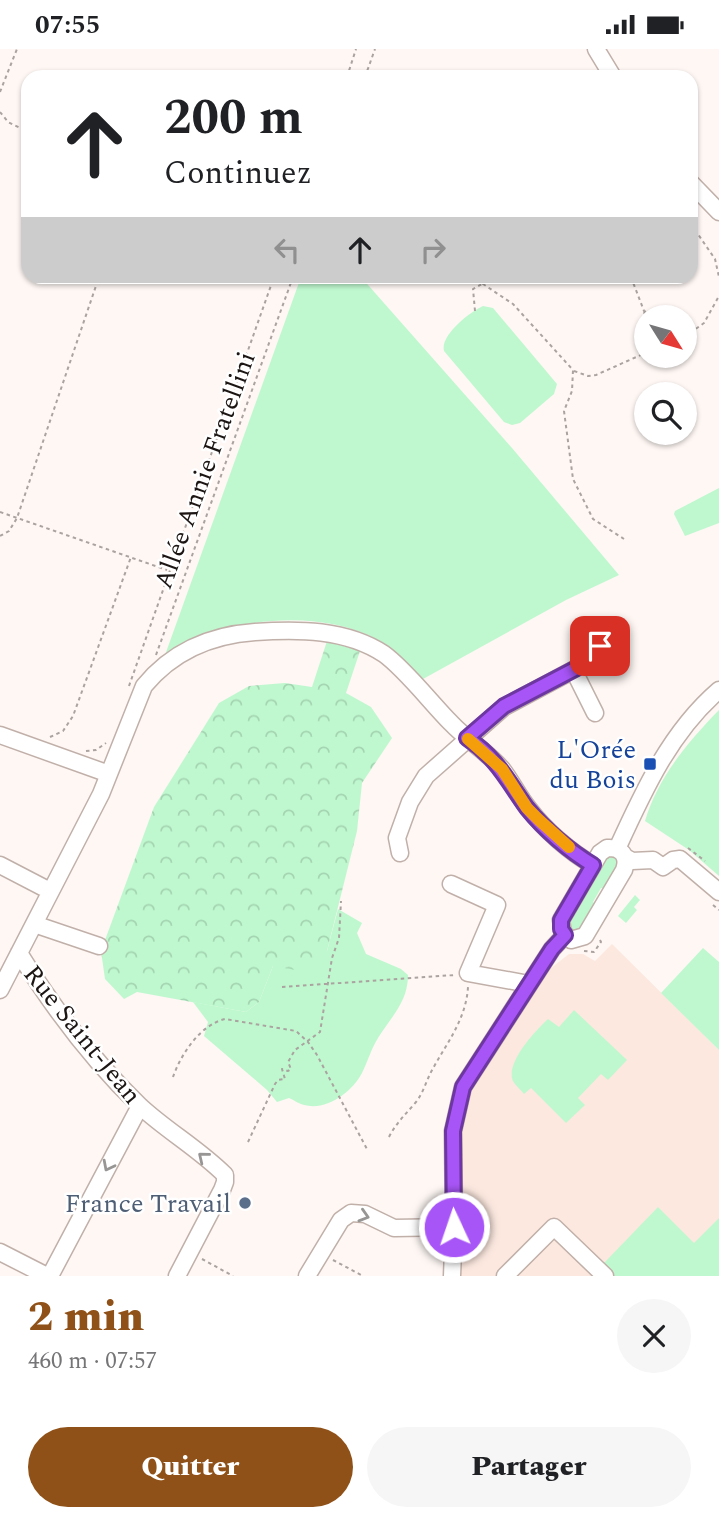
<!DOCTYPE html>
<html lang="fr">
<head>
<meta charset="utf-8">
<style>
  :root { --surface:#fff; --page:#f6f6f6; --text:#202124; --muted:#757577; --accent:#8f5117 }
  body { margin:0; font-family:Spectral,serif; background:var(--page); color:var(--text); height:100vh; display:flex; flex-direction:column; font-size:26px; white-space:nowrap }
  * { box-sizing:border-box; margin:0 }
  p { font-size:23px; color:var(--muted) }
  .icon { flex:none; width:38px; height:38px; fill:none; stroke:currentColor; stroke-width:2; stroke-linecap:round; stroke-linejoin:round }
  .map { position:relative; height:1227px; overflow:hidden }
  .side { display:flex; flex-direction:column; background:var(--surface); flex:1 }
  .side>* { flex:none }
  .guide { position:absolute; left:21px; top:21px; width:677px; height:214px; border-radius:21px; box-shadow:0 2px 5px #0004; background:#fff; color:var(--text); overflow:hidden }
  .needle { width:46px; rotate:127deg }
  .buttons { position:absolute; left:634px; top:256px; display:grid; gap:14px }
  .buttons a { display:grid; place-items:center; width:63px; height:63px; border-radius:50%; background:var(--surface); box-shadow:0 2px 5px #0004; font-size:35px }
  .pin { position:absolute; display:grid; place-items:center; width:60px; height:60px; color:#fff; margin:-30px; border-radius:14px; box-shadow:0 4px 10px #0006 }
  .me { position:absolute; width:77px; margin:-38px; rotate:357deg; stroke-linejoin:round; filter:drop-shadow(0 0 5px #0008) }
  .turn { display:flex; align-items:center; gap:24px; height:147px; padding:0 28px; font-size:32px }
  .turn .icon { width:91px; height:91px; stroke-width:2.5 }
  .turn b { display:block; font-size:49px; line-height:60px }
  .lanes { display:flex; align-items:center; height:66px; padding:0 28px; background:#0003; justify-content:center; gap:35px; direction:ltr }
  .lanes .off { opacity:.35 }
  .round { display:grid; place-items:center; flex:none; width:74px; height:74px; border-radius:37px; background:var(--page) }
  .head { display:flex; align-items:center; justify-content:space-between; height:119px; padding:0 28px }
  h1 { font-size:42px; font-weight:800; line-height:52px; color:var(--accent) }
  .action { display:flex; gap:14px; margin-top:auto; padding:14px 28px }
  .action a { flex:1; height:80px; border-radius:42px; background:var(--accent); color:#fff; font-size:28px; font-weight:800; line-height:80px; text-align:center }
  .action a+a { background:var(--page); color:var(--text) }
  .status { display:flex; justify-content:space-between; align-items:center; height:49px; padding:0 35px; background:var(--surface); direction:ltr }
  .status svg { height:19px; fill:currentColor }
  .map>svg:first-child { display:block }
</style>
</head>
<body>
<div class="status"><b>07:55</b><svg viewBox="0 0 49 12"><path d="M0 12V9h3v3zM5 12V6h3v6zM10 12V3h3v9zM15 12V0h3v12zM26 1h20v11H26zM47 4h2v5h-2z"/></svg></div>
<div class="map">
<svg width="719" height="1227" viewBox="0 0 719 1227">
  <defs>
    <pattern id="forest-crowns" width="20" height="18" patternUnits="userSpaceOnUse" patternTransform="scale(1.75)"><rect width="20" height="18" fill="#bff8cf"/><path d="M2 6a3 3 0 1 1 6 0M12 15a3 3 0 1 1 6 0" fill="none" stroke="#a4d4b1"/></pattern>
  </defs>
  <rect width="100%" height="100%" fill="#fef7f4"/>
  <path fill="#fce8df" d="M612,895L719,1001V1227H459L462,1196L465,1192V1173L462,1168L460,1090L466,1058L477,1029L501,991L513,978L511,976L521,966L520,963L531,949L530,947L546,923L569,905H583L595,912Z"/>
  <path fill="#bff8cf" d="M301,228H361L512,399L619,526L566,551L423,630C410,616 396,601 378,591C317,558 222,569 165,606Z
    M483,257L493,259L557,335L554,345L520,374L512,376L504,373L444,302C440,286 470,263 483,257Z
    M719,439V474L685,487L674,465L675,462Z
    M719,661V827L689,801L645,772C658,728 688,693 719,661Z
    M610,806L620,811L607,840L601,839L593,853L596,857L579,884L570,882L569,872Z
    M635,846L640,851L634,858L637,861L626,874L618,867Z
    M338,860L362,874L357,884L366,905L401,920L408,926C408,953 391,968 378,989C371,1000 368,1012 362,1024C352,1043 327,1062 304,1056C299,1055 294,1051 289,1049L277,1053L267,1041L204,987L208,973L193,953L246,963L259,953L273,917L327,902Z
    M703,899L719,913V1001L661,944Z
    M574,961L627,1011L608,1031L601,1025L578,1049L585,1056L566,1074L531,1039L524,1045C521,1041 515,1036 513,1032C505,1014 536,981 548,970L559,978Z
    M658,1158L694,1194L719,1169V1227H611L603,1217L604,1214Z"/>
  <path fill="url(#forest-crowns)" d="M327,592L360,602L346,644L371,658L392,689L362,734L357,782L327,902L312,924L273,917L259,953L246,963L137,943L124,950L105,930L101,902L154,758L219,654L249,637L285,634L312,638Z"/>
  <g fill="none" stroke-linecap="round" stroke-linejoin="round">
    <defs>
      <path id="minor" d="M596,0L613,28
        M691,134L719,163
        M574,622L595,664
        M0,686L109,725
        M607,799C621,798 629,807 624,821L585,887L571,891L563,884L561,871L600,804Z
        M617,800C643,743 670,683 719,641
        M400,804L397,789L410,753L426,727L504,658L594,610L600,597
        M625,808L632,812L653,811L663,818L673,811L680,810L719,843
        M0,816L50,842
        M451,835L497,856L468,924L529,935
        M34,875L99,897
        M19,904C52,957 95,1014 140,1057C167,1082 199,1100 225,1126V1133L222,1141L177,1227
        M0,941L101,745L144,637C172,603 211,586 255,583C298,580 346,580 384,605C405,620 432,655 451,674C467,691 487,703 502,720C512,733 519,748 529,760C545,781 570,803 593,816
        M0,1203L47,1227
        M50,1227L140,1057
        M307,1227L341,1171L351,1164L365,1165L394,1179L454,1178
        M452,1227L454,1178L453,1082L463,1038L552,900L565,886
        M505,1227L554,1178L605,1227"/>
    </defs>
    <use href="#minor" stroke="#c1b0a9" stroke-width="19"/>
    <path stroke="#aaa3a0" stroke-width="2" stroke-dasharray="3.5 3.5" stroke-linecap="butt" d="M347,28L356,0
      M365,28L375,0
      M0,43L17,0
      M0,63L8,73L28,83
      M691,175L715,210L719,228
      M481,228L483,235L513,255L573,321L572,342L564,362L573,430L593,470L624,490
      M631,228L644,262L656,268
      M475,262L473,240L482,235
      M644,263L646,270
      M684,281L690,284L704,274L719,247
      M574,322L588,327L596,326L643,305L646,301
      M0,463L167,521
      M0,487L9,482L17,469L99,228
      M156,606L293,228
      M129,637L274,228
      M50,688L63,682L73,667L131,508
      M86,702L96,701L106,694
      M688,799L705,812
      M713,856L719,861
      M584,902L594,903L601,893L599,889
      M282,938L455,926
      M173,1028C181,1005 200,976 225,970L296,982L308,993L317,1006L368,1102
      M389,1088C396,1074 406,1065 416,1053C423,1044 426,1033 431,1023C446,995 466,971 468,938
      M248,1093L275,1035L278,1031L285,1030L282,1020L288,1022L291,1020L288,1013L295,1001L320,983L332,909L339,889L341,852
      M202,1210L233,1227
      M333,1211L363,1227"/>
    <use href="#minor" stroke="#fff" stroke-width="16"/>
  </g>
  <defs><path id="oneway-chevron" d="M-2-3.5L2.5 0L-2 3.5" fill="none" stroke-width="1.6" stroke-linecap="round" stroke-linejoin="round" transform="scale(1.75)"/></defs>
  <g stroke="#989695">
    <use href="#oneway-chevron" transform="translate(203 1108) rotate(-141)"/>
    <use href="#oneway-chevron" transform="translate(108 1117) rotate(117)"/>
    <use href="#oneway-chevron" transform="translate(364 1167) rotate(17)"/>
  </g>
  <g fill="none" stroke-linecap="round" stroke-linejoin="round">
    <defs>
      <path id="route" d="M454,1178L453,1082L463,1038L552,900L565,886L561,880V871L593,816C569,802 544,780 527,759C507,731 497,709 467,689L504,657L594,610L600,597"/>
    </defs>
    <use href="#route" stroke="#6d37a1" stroke-width="18"/>
    <use href="#route" stroke="#a855f7" stroke-width="12"/>
    <path stroke="#f59e0b" stroke-width="12" d="M468,690L502,720L527,759L539,771L569,798"/>
  </g>
  <rect fill="#1a4fb4" stroke="#fff" stroke-width="2.5" x="643" y="708" width="14" height="14" rx="3.5"/>
  <circle fill="#5c6f8a" stroke="#fff" stroke-width="2.5" cx="245" cy="1154" r="7"/>
  <g text-anchor="middle" stroke-width="5" stroke-linejoin="round" paint-order="stroke">
    <g font-size="26" fill="#1b1513" stroke="#fff">
      <text transform="translate(204 421) rotate(-70)" y="9">Allée Annie Fratellini</text>
      <text transform="translate(83 985) rotate(51)" y="9">Rue Saint-Jean</text>
    </g>
    <g font-size="26" fill="#164399" stroke="#fff" text-anchor="end">
      <text x="636" y="709">L'Orée<tspan x="636" dy="30">du Bois</tspan></text>
    </g>
    <g font-size="26" fill="#4e5e75" stroke="#fff" text-anchor="end">
      <text x="231" y="1163">France Travail</text>
    </g>
  </g>
</svg>
<div class="buttons">
<a><svg class="needle" viewBox="-14 -14 28 28"><path d="M0-13l5 13h-10z" fill="#e53935"/><path d="M0 13l5-13h-10z" fill="#757577"/></svg></a>
<a><svg class="icon" aria-label="search" viewBox="0 0 24 24"><circle cx="10" cy="10" r="6"/><path d="M15 15l6 6"/></svg></a>
</div>
<div class="pin" style="left:600px;top:597px;background:#d93025"><svg class="icon" aria-label="arrive" viewBox="0 0 24 24"><path d="M6 21V4h12l-3 4 3 4H6"/></svg></div>
<svg class="me" style="left:454px;top:1178px" viewBox="-20 -20 40 40"><circle r="17" fill="#a855f7" stroke="#fff" stroke-width="3"/><path d="M0-11L8 9 0 5-8 9z" fill="#fff"/></svg>
<div class="guide">
<div class="turn"><svg class="icon" aria-label="ahead" viewBox="0 0 24 24"><path d="M12 20V5M6 11l6-6 6 6"/></svg><div><b>200 m</b>Continuez</div></div>
<div class="lanes"><svg class="icon off" aria-label="left" viewBox="0 0 24 24"><path d="M17 20v-9H6M10 6l-5 5 5 5"/></svg><svg class="icon" aria-label="ahead" viewBox="0 0 24 24"><path d="M12 20V5M6 11l6-6 6 6"/></svg><svg class="icon off" aria-label="right" viewBox="0 0 24 24"><path d="M7 20v-9h11M14 6l5 5-5 5"/></svg></div>
</div>
</div>
<section class="side">
<div class="head"><div><h1>2 min</h1><p>460 m · 07:57</p></div><a class="round"><svg class="icon" aria-label="close" viewBox="0 0 24 24"><path d="M6 6l12 12M18 6L6 18"/></svg></a></div>
<div class="action"><a>Quitter</a><a>Partager</a></div>
</section>
</body>
</html>
